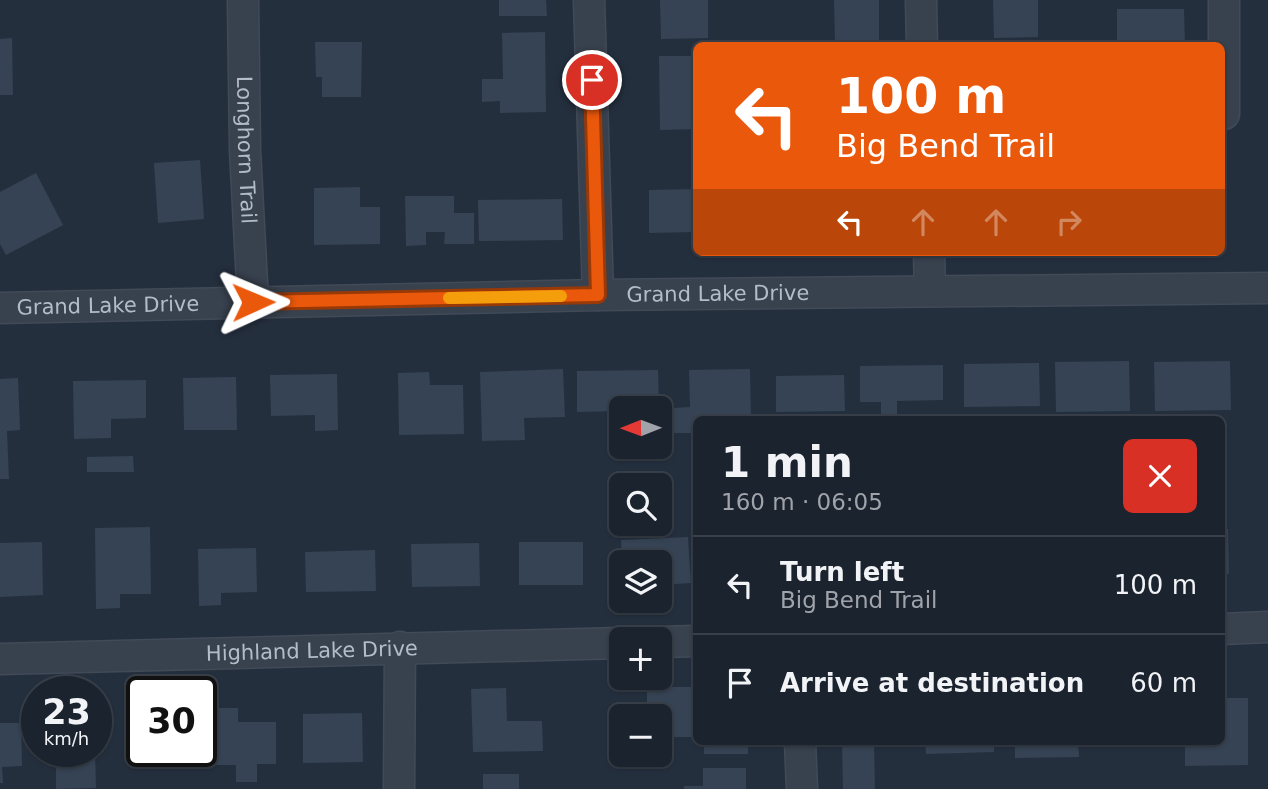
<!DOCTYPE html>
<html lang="en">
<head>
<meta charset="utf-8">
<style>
  :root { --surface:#1b232e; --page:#242b36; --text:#f1f3f6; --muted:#a0a4aa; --line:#39404a }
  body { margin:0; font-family:"DejaVu Sans",sans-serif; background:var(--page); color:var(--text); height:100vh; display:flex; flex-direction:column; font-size:26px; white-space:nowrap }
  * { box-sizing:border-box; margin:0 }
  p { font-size:23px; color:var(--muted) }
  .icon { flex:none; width:38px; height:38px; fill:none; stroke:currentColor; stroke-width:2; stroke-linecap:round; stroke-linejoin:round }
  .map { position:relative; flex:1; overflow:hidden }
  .side { position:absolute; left:693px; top:416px; width:532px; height:329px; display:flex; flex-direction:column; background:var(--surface); border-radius:10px; box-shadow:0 2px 5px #0004,0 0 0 2px var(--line) }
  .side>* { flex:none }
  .banner { position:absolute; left:693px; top:42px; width:532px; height:214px; border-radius:10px; box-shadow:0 2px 5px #0004,0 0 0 2px var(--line); background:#ea580c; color:#fff; overflow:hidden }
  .needle { width:46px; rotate:269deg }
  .buttons { position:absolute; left:609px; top:396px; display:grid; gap:14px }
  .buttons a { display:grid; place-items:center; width:63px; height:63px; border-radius:10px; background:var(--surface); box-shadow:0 2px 5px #0004,0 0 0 2px var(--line); font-size:35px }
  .speed { position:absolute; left:21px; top:676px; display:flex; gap:14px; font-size:35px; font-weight:700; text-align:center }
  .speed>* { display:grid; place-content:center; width:91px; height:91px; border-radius:50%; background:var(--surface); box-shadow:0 2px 5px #0004,0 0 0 2px var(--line); line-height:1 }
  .speed small { font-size:18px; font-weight:400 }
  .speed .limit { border:4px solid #111; border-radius:10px; background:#fff; color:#111 }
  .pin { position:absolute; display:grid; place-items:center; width:60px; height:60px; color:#fff; margin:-30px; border:4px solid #fff; border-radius:50%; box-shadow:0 2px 7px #0007 }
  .me { position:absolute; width:77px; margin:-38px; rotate:89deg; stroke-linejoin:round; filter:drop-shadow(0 0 5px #0008) }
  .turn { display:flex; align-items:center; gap:24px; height:147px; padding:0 28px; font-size:32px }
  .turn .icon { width:91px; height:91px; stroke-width:2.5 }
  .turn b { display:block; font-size:49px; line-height:60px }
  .lanes { display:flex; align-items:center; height:66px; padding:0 28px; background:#0003; justify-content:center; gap:35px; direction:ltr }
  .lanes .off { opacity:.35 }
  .round { display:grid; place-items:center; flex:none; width:74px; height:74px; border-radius:10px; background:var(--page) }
  .summary { display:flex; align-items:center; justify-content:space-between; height:119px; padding:0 28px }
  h1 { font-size:42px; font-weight:800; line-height:52px }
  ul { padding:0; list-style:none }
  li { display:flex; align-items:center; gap:21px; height:98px; padding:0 28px; border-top:2px solid var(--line) }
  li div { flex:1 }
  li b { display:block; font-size:26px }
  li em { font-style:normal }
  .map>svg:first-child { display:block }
</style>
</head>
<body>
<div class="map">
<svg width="1268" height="789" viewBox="0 0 1268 789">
  <rect width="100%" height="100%" fill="#242f3e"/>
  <path fill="#364354" d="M499,0H546L547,16H499Z
    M660,0H708V38L661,39Z
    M834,0H879V41L835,42Z
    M993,0H1038V37L994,38Z
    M1117,9H1184L1185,46H1117Z
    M545,32L546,112L500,113V101L482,102V79H503L502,33Z
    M12,38L13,95H0V39Z
    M315,42H362L361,97H322V77H316Z
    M659,56H696V129L660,130Z
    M200,160L204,219L158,223L154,163Z
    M36,173L63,225L6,255L0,244V192Z
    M1222,178H1225L1227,228H1222Z
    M360,187V207H380V244L314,245V188Z
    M696,189V232L649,233V190Z
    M405,196H454V213H474V244H444L445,232H426V245L406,246Z
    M562,199L563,240L479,241L478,200Z
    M1129,361L1130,411L1056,412L1055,362Z
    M1230,361L1231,410L1155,411L1154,362Z
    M1039,363L1040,406L964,407V364Z
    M943,365V400L897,401V417L881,418V402H860V366Z
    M563,369L565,417L524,418L525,440L482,441L480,372Z
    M750,369L751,420H696V433H674L673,408L690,407L689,370Z
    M658,370L659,408H621V411L577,412V371Z
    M429,372L430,385H463L464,434L399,435L398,373Z
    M337,374L338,430L315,431V415L271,416L270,375Z
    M844,375L845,411L776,412V376Z
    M236,377L237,430H184L183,378Z
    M18,378L20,430L7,431L9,479H0V379Z
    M146,380V418L111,419V438L74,439L73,381Z
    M133,456L134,472H87V457Z
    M150,527L151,594H120V608L96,609L95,528Z
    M1222,529H1228L1229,574H1222Z
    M688,537L691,583L660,585V562H622L621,540Z
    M42,542L43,595L0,597V543Z
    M519,542H583V585H519Z
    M479,543L480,586L412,587L411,544Z
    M256,548L257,592L221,593V605L199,606L198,549Z
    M375,550L376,591L306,592L305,552Z
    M647,687H696V737H667V716H647Z
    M506,688L507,721H542L543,751L473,752L471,689Z
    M1222,698H1248V765L1185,766V742H1222Z
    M616,703H631V716H621V733H616Z
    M215,708H238V722H276V764H257V782H236V765H215Z
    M362,713L363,762L303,763V714Z
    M0,723H21L22,766L2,767L3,783H0Z
    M139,728H142V751H188L189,766L139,767Z
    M704,742H748V754H704Z
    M842,742H874L875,789H843Z
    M925,742H994V752L926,754Z
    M1015,742H1078L1079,757L1015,758Z
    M38,751H95L96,788L56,789V759H38Z
    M703,768H746V789H684V786H703Z
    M483,774H519V789H483Z"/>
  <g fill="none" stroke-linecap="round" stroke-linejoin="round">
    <defs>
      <g id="minor">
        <path id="s1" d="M243,0L245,150L253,302"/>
        <path d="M589,0L598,295"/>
        <path d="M921,0L922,46"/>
        <path d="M1224,0V114"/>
        <path d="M929,252L930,291"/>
        <path id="s2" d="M0,308L598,295L1268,288"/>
        <path d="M1222,629L1268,627"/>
        <path d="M660,642L696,641"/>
        <path id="s3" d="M0,659L621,643"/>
        <path d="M800,742L802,789"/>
        <path d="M399,789L400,647"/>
      </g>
    </defs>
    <use href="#minor" stroke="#414a57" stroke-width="33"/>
    <use href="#minor" stroke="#38414e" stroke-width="30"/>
  </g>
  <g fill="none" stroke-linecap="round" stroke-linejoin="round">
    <defs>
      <path id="route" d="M253,302L598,295L592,80"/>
    </defs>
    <use href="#route" stroke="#983908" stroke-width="18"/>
    <use href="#route" stroke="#ea580c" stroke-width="12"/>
    <path stroke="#f59e0b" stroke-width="12" d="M449,298L561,296"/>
  </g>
  <g text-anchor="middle" stroke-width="7" stroke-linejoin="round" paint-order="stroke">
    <g font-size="21" fill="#b4bcc9" stroke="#1d2633">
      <text dy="7" stroke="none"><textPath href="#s1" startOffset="150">Longhorn Trail</textPath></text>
      <text dy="7" stroke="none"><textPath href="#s2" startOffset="718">Grand Lake Drive</textPath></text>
      <text dy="7" stroke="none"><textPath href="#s2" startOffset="108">Grand Lake Drive</textPath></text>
      <text dy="7" stroke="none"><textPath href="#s3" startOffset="312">Highland Lake Drive</textPath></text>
    </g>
  </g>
</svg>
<div class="buttons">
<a><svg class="needle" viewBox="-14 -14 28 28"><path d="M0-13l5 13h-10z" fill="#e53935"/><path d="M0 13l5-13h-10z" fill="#a0a4aa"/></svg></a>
<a><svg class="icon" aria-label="search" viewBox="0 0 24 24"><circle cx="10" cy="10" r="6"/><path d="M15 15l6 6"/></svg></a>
<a><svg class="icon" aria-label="layers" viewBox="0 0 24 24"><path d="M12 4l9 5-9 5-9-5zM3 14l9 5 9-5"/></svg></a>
<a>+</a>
<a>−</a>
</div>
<div class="speed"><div>23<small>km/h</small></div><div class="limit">30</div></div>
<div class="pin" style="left:592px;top:80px;background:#d93025"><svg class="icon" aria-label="arrive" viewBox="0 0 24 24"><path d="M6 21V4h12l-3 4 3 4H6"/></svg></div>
<svg class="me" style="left:253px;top:302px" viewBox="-20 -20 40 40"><path d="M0-17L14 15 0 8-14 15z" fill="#ea580c" stroke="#fff" stroke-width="4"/></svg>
<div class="banner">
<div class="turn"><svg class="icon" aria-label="left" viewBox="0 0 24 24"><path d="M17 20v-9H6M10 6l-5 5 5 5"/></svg><div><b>100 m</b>Big Bend Trail</div></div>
<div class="lanes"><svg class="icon" aria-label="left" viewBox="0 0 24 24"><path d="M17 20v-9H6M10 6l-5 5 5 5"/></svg><svg class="icon off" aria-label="ahead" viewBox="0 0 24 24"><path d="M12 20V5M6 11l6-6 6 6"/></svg><svg class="icon off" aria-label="ahead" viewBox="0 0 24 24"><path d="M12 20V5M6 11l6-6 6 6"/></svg><svg class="icon off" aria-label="right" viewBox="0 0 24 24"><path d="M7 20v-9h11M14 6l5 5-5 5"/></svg></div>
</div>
<section class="side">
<div class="summary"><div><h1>1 min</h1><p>160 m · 06:05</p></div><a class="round" style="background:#d93025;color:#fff"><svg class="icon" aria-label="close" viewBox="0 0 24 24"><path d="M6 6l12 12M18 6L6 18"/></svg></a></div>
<ul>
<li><svg class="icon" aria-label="left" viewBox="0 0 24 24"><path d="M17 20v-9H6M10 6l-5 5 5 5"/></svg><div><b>Turn left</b><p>Big Bend Trail</p></div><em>100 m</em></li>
<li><svg class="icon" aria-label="arrive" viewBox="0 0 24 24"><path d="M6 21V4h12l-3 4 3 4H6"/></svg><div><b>Arrive at destination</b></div><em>60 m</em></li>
</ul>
</section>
</div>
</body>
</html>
